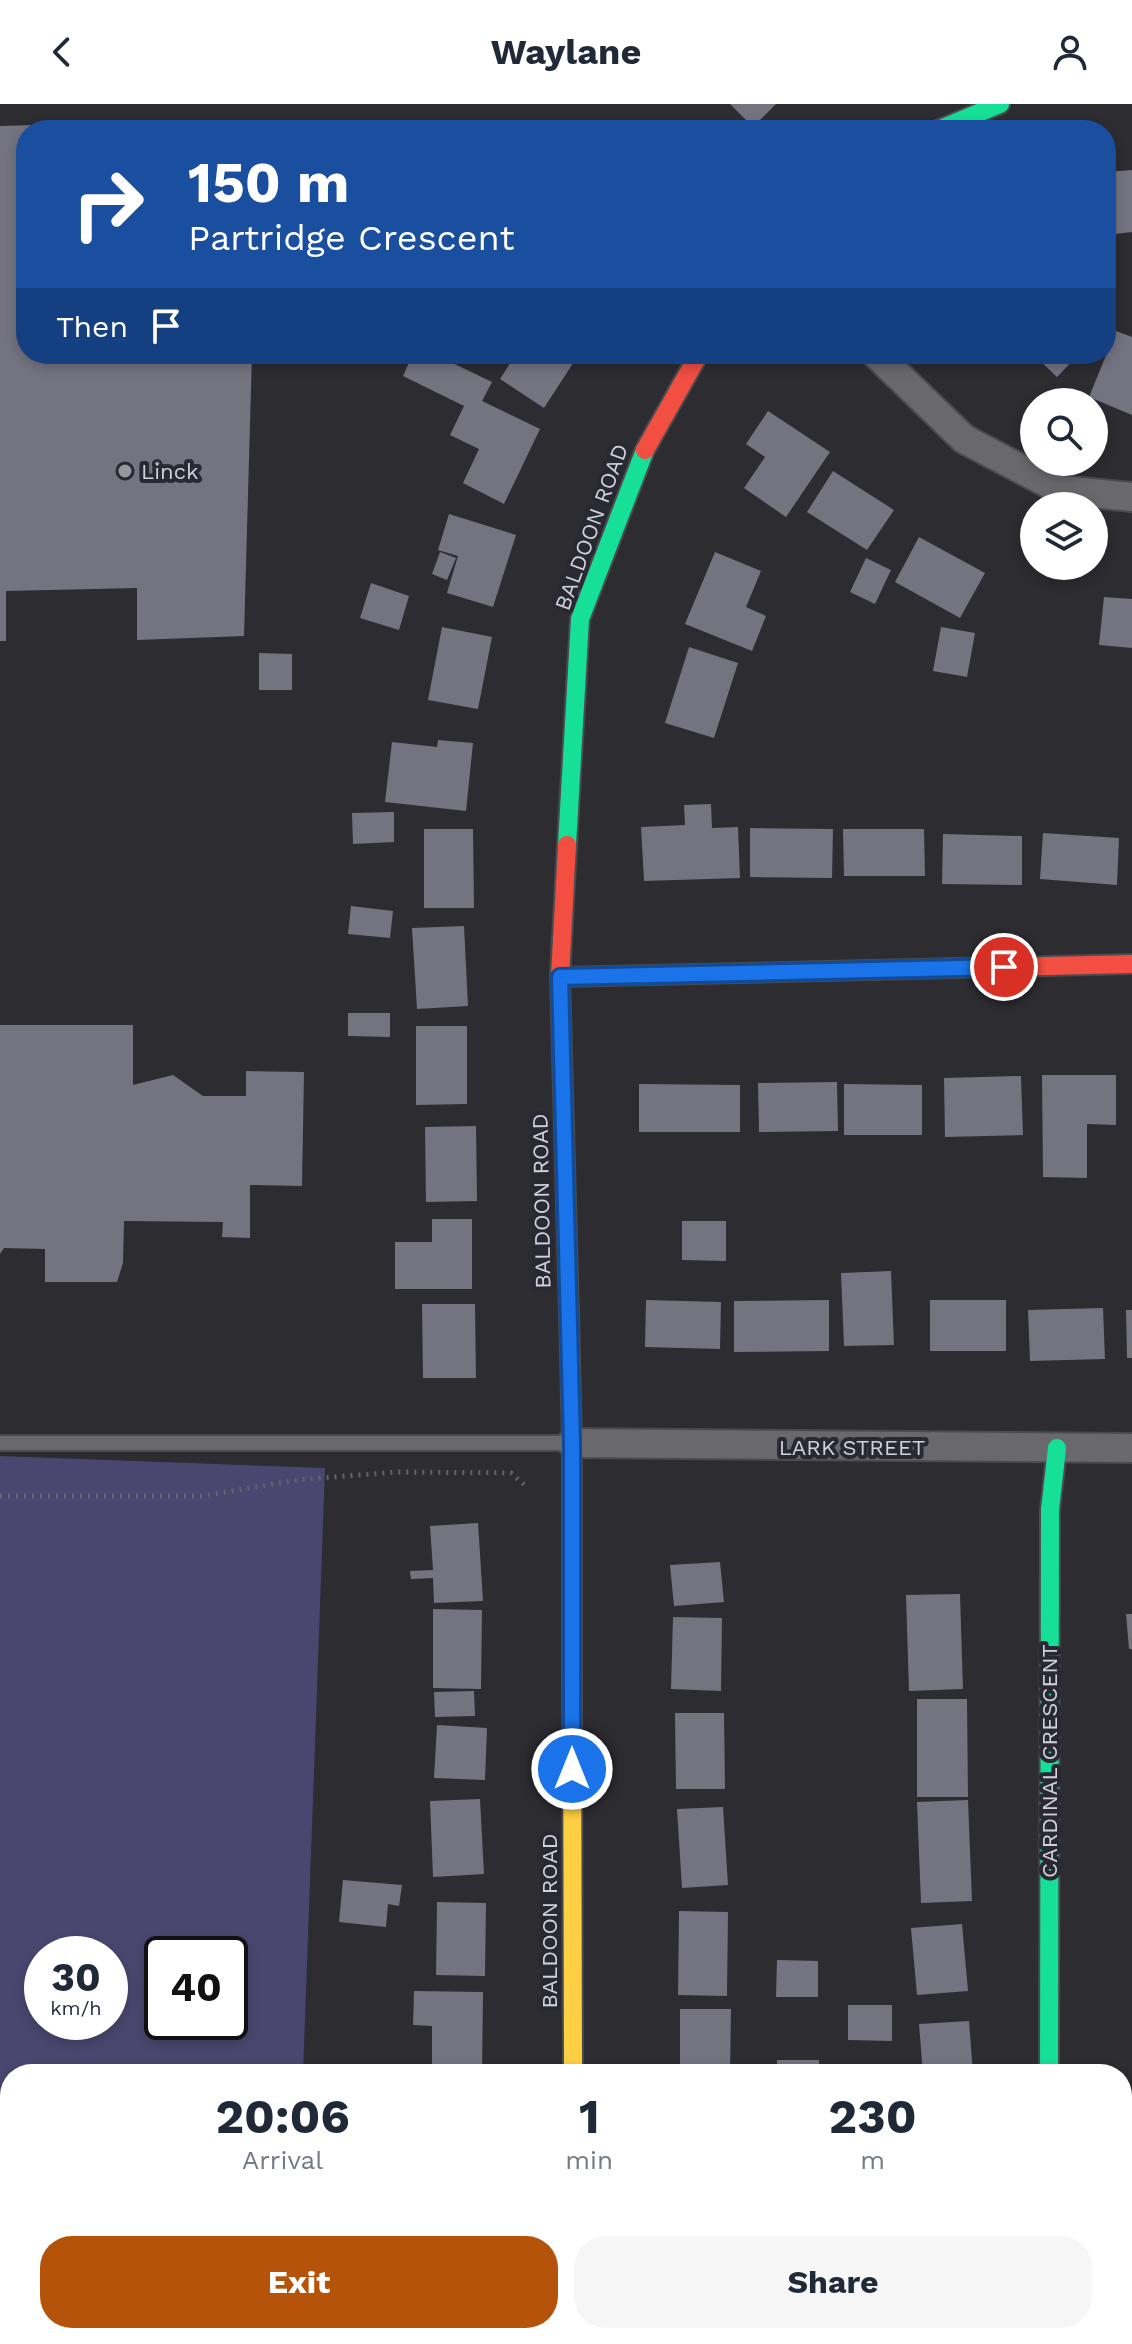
<!DOCTYPE html>
<html lang="en">
<head>
<meta charset="utf-8">
<style>
  :root { --surface:#fff; --page:#f6f6f7; --text:#1f2937; --muted:#747a83; --accent:#b45309 }
  body { margin:0; font-family:"Work Sans",sans-serif; background:var(--page); color:var(--text); height:100vh; display:flex; flex-direction:column; font-size:30px; white-space:nowrap }
  * { box-sizing:border-box; margin:0 }
  p { font-size:26px; color:var(--muted) }
  .icon { flex:none; width:44px; height:44px; fill:none; stroke:currentColor; stroke-width:2; stroke-linecap:round; stroke-linejoin:round }
  .map { position:relative; flex:1; overflow:hidden }
  .side { position:absolute; left:0px; top:1960px; width:1132px; height:280px; display:flex; flex-direction:column; background:var(--surface); border-radius:32px 32px 0 0; box-shadow:0 4px 12px #0003 }
  .side>* { flex:none }
  .banner { position:absolute; left:16px; top:16px; width:1100px; height:244px; border-radius:32px; box-shadow:0 4px 12px #0003; background:#1a4fa0; color:#fff; overflow:hidden }
  .fabs { position:absolute; left:1020px; top:284px; display:grid; gap:16px }
  .fabs a { display:grid; place-items:center; width:88px; height:88px; border-radius:50%; background:var(--surface); box-shadow:0 4px 12px #0003; font-size:40px }
  .speed { position:absolute; left:24px; top:1832px; display:flex; gap:16px; font-size:40px; font-weight:700; text-align:center }
  .speed>* { display:grid; place-content:center; width:104px; height:104px; border-radius:50%; background:var(--surface); box-shadow:0 4px 12px #0003; line-height:1 }
  .speed small { font-size:20px; font-weight:400 }
  .speed .limit { border:4px solid #111; border-radius:12px; background:#fff; color:#111 }
  .pin { position:absolute; display:grid; place-items:center; width:68px; height:68px; color:#fff; margin:-34px; border:4px solid #fff; border-radius:50%; box-shadow:0 2px 8px #0007 }
  .me { position:absolute; width:88px; margin:-44px; rotate:0deg; stroke-linejoin:round; filter:drop-shadow(0 0 6px #0008) }
  .turn { display:flex; align-items:center; gap:28px; height:168px; padding:0 40px; font-size:36px }
  .turn .icon { width:104px; height:104px; stroke-width:2.5 }
  .turn b { display:block; font-size:56px; line-height:68px }
  .then { display:flex; align-items:center; height:76px; padding:0 40px; background:#0003; gap:16px; font-size:30px }
  .eta { display:flex; justify-content:space-evenly; align-items:center; height:136px; text-align:center }
  .eta b { font-size:48px; font-weight:700; line-height:56px }
  .button { display:flex; gap:16px; margin-top:auto; padding:16px 40px }
  .button a { flex:1; height:92px; border-radius:32px; background:var(--accent); color:#fff; font-size:32px; font-weight:700; line-height:92px; text-align:center }
  .button a+a { background:var(--page); color:var(--text) }
  header { display:flex; justify-content:space-between; align-items:center; height:104px; padding:0 40px; background:var(--surface); font-size:36px; font-weight:700 }
  .map>svg:first-child { display:block }
</style>
</head>
<body>
<header><svg class="icon" aria-label="back" viewBox="0 0 24 24"><path d="M15 5l-7 7 7 7"/></svg>Waylane<svg class="icon" aria-label="person" viewBox="0 0 24 24"><circle cx="12" cy="8" r="4"/><path d="M4 21q1-7 8-7t8 7"/></svg></header>
<div class="map">
<svg width="1132" height="2240" viewBox="0 0 1132 2240">
  <rect width="100%" height="100%" fill="#2c2c31"/>
  <path fill="#49476f" fill-rule="evenodd" d="M0,1352L325,1364L303,1970H10V2099H0ZM42,1850H110V1918H42ZM162,1850H230V1918H162Z"/>
  <path fill="#747380" d="M730,0H776L753,23Z
    M180,17V26H26V250H252L244,532L137,536V484L6,487V537H0V22Z
    M1132,66V128L1106,131V68Z
    M1116,227L1132,233V311L1089,293Z
    M413,250H434L492,278L482,297L540,325L504,400L463,379L479,345L450,331L464,302L403,272Z
    M516,250H579L544,304L500,275Z
    M1033,250H1079L1057,273Z
    M768,307L830,348L786,413L744,384L765,353L746,340Z
    M833,367L894,406L867,446L807,408Z
    M449,410L516,431L493,503L447,489L458,452L438,446Z
    M919,433L985,469L960,514L895,478Z
    M440,448L456,454L447,476L432,470Z
    M715,448L761,467L746,503L766,512L752,547L685,520Z
    M866,454L891,466L875,500L850,488Z
    M371,479L409,492L399,526L360,514Z
    M1104,493L1132,495V544L1099,541Z
    M442,523L492,533L478,605L428,596Z
    M941,523L975,529L967,573L933,567Z
    M689,543L738,559L714,634L665,619Z
    M259,549L292,550V586H259Z
    M438,636L473,639L466,707L385,698L392,638L437,643Z
    M711,700L712,724L738,723L740,774L644,777L641,723L685,721L684,701Z
    M394,708V738L353,740L352,709Z
    M750,724L833,725L832,774L750,773Z
    M424,725H473L474,804H424Z
    M843,725H924L925,772H844Z
    M1043,729L1119,734L1117,781L1040,775Z
    M943,730L1022,732V781L942,780Z
    M351,802L393,807L390,834L348,830Z
    M464,822L468,902L417,905L412,824Z
    M348,909H390V933L348,932Z
    M0,921H133V981L173,971L203,992H246V967L304,968L302,1082L250,1081V1134L222,1133L223,1118L124,1117L123,1159L117,1178H45V1145L4,1144L0,1150Z
    M416,922H467V1000L416,1001Z
    M1042,971H1116V1021L1087,1020V1074L1043,1073Z
    M1021,972L1023,1031L945,1033L944,974Z
    M837,978L838,1027L759,1028L758,979Z
    M639,980L740,981V1028H639Z
    M844,980L922,981V1031H844Z
    M476,1022L477,1097L426,1098L425,1023Z
    M432,1115H472V1185H395V1138H432Z
    M682,1117H726V1157L682,1156Z
    M891,1167L894,1241L844,1242L841,1169Z
    M646,1196L721,1198L720,1245L645,1243Z
    M829,1196V1247L734,1248V1197Z
    M930,1196H1006V1247H930Z
    M422,1200H475L476,1274H423Z
    M1103,1204L1105,1255L1030,1257L1028,1206Z
    M1126,1206H1132V1254H1127Z
    M478,1419L483,1497L434,1499L433,1474L411,1475L410,1467L433,1466L430,1422Z
    M720,1458L724,1498L674,1502L670,1461Z
    M960,1490L963,1585L909,1587L906,1491Z
    M433,1505L482,1506L481,1585L433,1584Z
    M1126,1510H1132V1545H1129Z
    M673,1513L722,1514L721,1587L671,1585Z
    M474,1587L475,1612L435,1613L434,1588Z
    M917,1595H967L968,1693H917Z
    M675,1609H724L725,1685H676Z
    M437,1621L487,1624L485,1676L434,1674Z
    M480,1695L484,1770L433,1773L430,1697Z
    M968,1696L972,1797L921,1799L917,1698Z
    M723,1703L728,1781L682,1784L677,1705Z
    M343,1776L402,1781L399,1802L388,1800L386,1823L339,1818Z
    M437,1798L486,1799L485,1872L436,1871Z
    M679,1807L728,1808L727,1892L678,1891Z
    M962,1820L968,1887L917,1891L911,1824Z
    M777,1856L818,1857V1893H776Z
    M414,1887L483,1888L482,1968H432V1922L413,1921Z
    M848,1901H892V1937L848,1936Z
    M680,1905H731L730,1970H680Z
    M969,1917L973,1970H923L919,1920Z
    M777,1956H819V1970H777Z
    M2,2149L10,2150V2189L0,2188Z
    M0,2214H2L4,2240H0Z
    M37,2230H109L106,2240H35Z
    M194,2230H236L231,2240H203L192,2234Z
    M645,2230H696L692,2240H642Z
    M883,2230H956L952,2240H896L882,2234Z"/>
  <g fill="none" stroke-linecap="round" stroke-linejoin="round">
    <defs>
      <path id="lane" d="M0,1339H571"/>
      <path id="street" d="M876,250L964,335L1061,386L1132,393
        M572,1339L1132,1344
        M1046,2240L1048,2230"/>
      <path id="fast" d="M938,26L1000,0
        M567,741L580,515L645,346
        M560,873L870,866
        M569,1209L572,1339V1576
        M1049,1970L1050,1406L1057,1344"/>
      <path id="slow" d="M572,1576L573,1970"/>
      <path id="jam" d="M645,346L699,250
        M567,741L560,873L569,1209
        M870,866L1132,860
        M506,2240L512,2230"/>
    </defs>
    <use href="#lane" stroke="#4a4a4f" stroke-width="18"/>
    <use href="#street" stroke="#4a4a4f" stroke-width="32"/>
    <use href="#fast" stroke="#4a4a4f" stroke-width="22"/>
    <use href="#slow" stroke="#4a4a4f" stroke-width="22"/>
    <use href="#jam" stroke="#4a4a4f" stroke-width="22"/>
    <path stroke="#646468" stroke-width="5" stroke-dasharray="2 6" stroke-linecap="butt" d="M0,1392H202L297,1376L397,1368L511,1369L528,1384"/>
    <use href="#lane" stroke="#68686d" stroke-width="14"/>
    <use href="#street" stroke="#68686d" stroke-width="28"/>
    <use href="#fast" stroke="#16e098" stroke-width="18"/>
    <use href="#slow" stroke="#ffcf43" stroke-width="18"/>
    <use href="#jam" stroke="#f24e42" stroke-width="18"/>
  </g>
  <g fill="none" stroke-linecap="round" stroke-linejoin="round">
    <defs>
      <path id="route" d="M572,1665V1339L560,873L1004,863"/>
    </defs>
    <use href="#route" stroke="#114b97" stroke-width="20"/>
    <use href="#route" stroke="#1a73e8" stroke-width="14"/>
  </g>
  <circle fill="#97989e" stroke="#292934" stroke-width="3" cx="125" cy="367" r="8"/>
  <g text-anchor="middle" stroke-width="8" stroke-linejoin="round" paint-order="stroke">
    <g font-size="22" fill="#d1d2d9" stroke="#292934" text-anchor="start">
      <text x="141" y="375">Linck</text>
    </g>
    <g font-size="22" fill="#d1d2d9" stroke="#292934">
      <text transform="translate(591 423) rotate(-70)" y="8">BALDOON ROAD</text>
      <text transform="translate(541 1097) rotate(-91)" y="8">BALDOON ROAD</text>
      <text x="852" y="1351">LARK STREET</text>
      <text transform="translate(1049 1657) rotate(-90)" y="8">CARDINAL CRESCENT</text>
      <text transform="translate(549 1817) rotate(-90)" y="8">BALDOON ROAD</text>
    </g>
  </g>
</svg>
<div class="fabs">
<a><svg class="icon" aria-label="search" viewBox="0 0 24 24"><circle cx="10" cy="10" r="6"/><path d="M15 15l6 6"/></svg></a>
<a><svg class="icon" aria-label="layers" viewBox="0 0 24 24"><path d="M12 4l9 5-9 5-9-5zM3 14l9 5 9-5"/></svg></a>
</div>
<div class="speed"><div>30<small>km/h</small></div><div class="limit">40</div></div>
<div class="pin" style="left:1004px;top:863px;background:#d93025"><svg class="icon" aria-label="arrive" viewBox="0 0 24 24"><path d="M6 21V4h12l-3 4 3 4H6"/></svg></div>
<svg class="me" style="left:572px;top:1665px" viewBox="-20 -20 40 40"><circle r="17" fill="#1a73e8" stroke="#fff" stroke-width="3"/><path d="M0-11L8 9 0 5-8 9z" fill="#fff"/></svg>
<div class="banner">
<div class="turn"><svg class="icon" aria-label="right" viewBox="0 0 24 24"><path d="M7 20v-9h11M14 6l5 5-5 5"/></svg><div><b>150 m</b>Partridge Crescent</div></div>
<div class="then">Then<svg class="icon" aria-label="arrive" viewBox="0 0 24 24"><path d="M6 21V4h12l-3 4 3 4H6"/></svg></div>
</div>
<section class="side">
<div class="eta">
<div><b>20:06</b><p>Arrival</p></div>
<div><b>1</b><p>min</p></div>
<div><b>230</b><p>m</p></div>
</div>
<div class="button"><a>Exit</a><a>Share</a></div>
</section>
</div>
</body>
</html>
